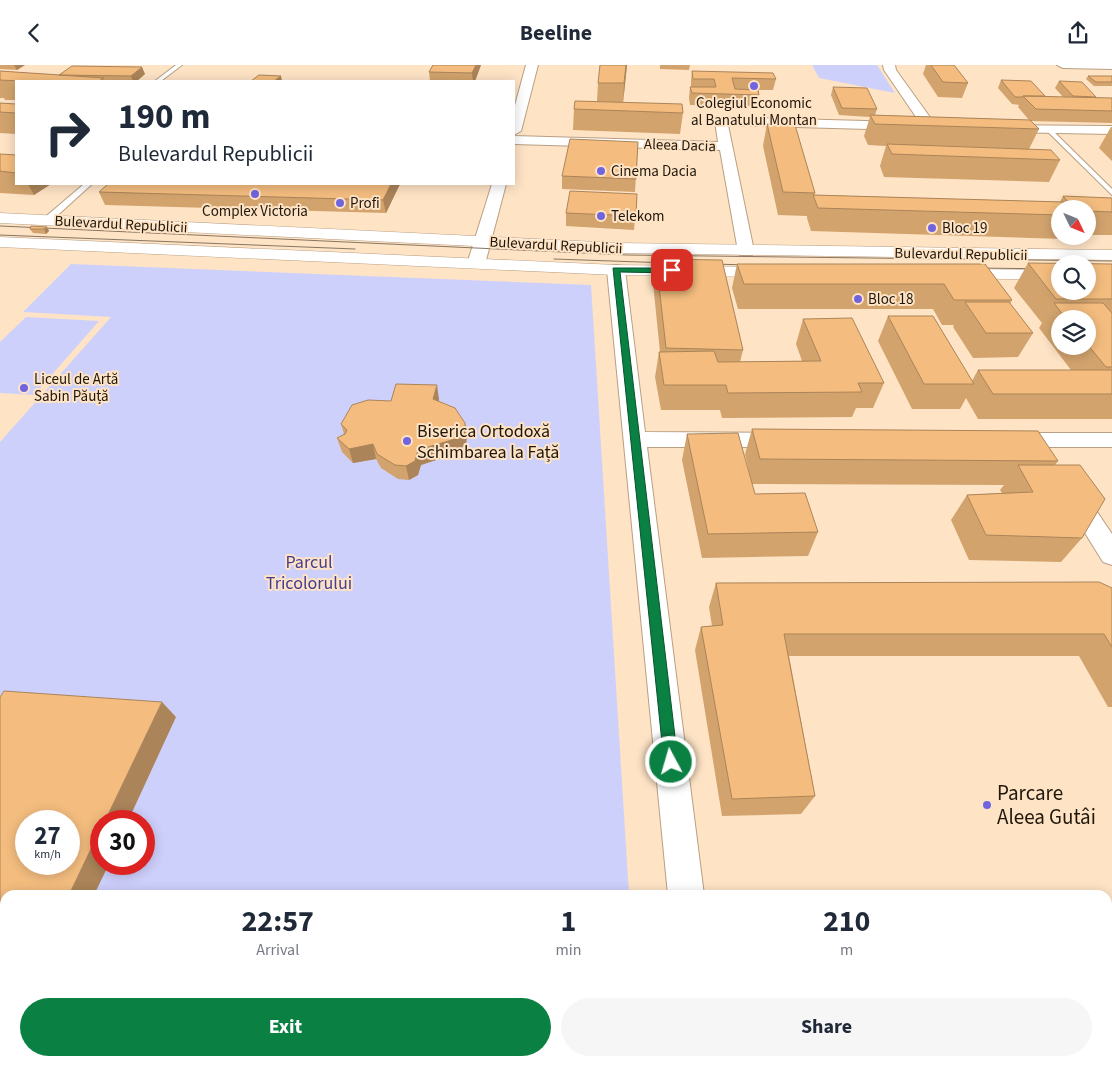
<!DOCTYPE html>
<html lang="en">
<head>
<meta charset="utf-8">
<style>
  :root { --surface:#fff; --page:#f6f6f7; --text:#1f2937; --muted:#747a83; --accent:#0b8043 }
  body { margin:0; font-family:"Source Sans 3",sans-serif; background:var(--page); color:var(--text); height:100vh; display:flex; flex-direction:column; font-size:19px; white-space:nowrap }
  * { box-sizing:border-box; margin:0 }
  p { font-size:16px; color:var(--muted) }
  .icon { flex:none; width:28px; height:28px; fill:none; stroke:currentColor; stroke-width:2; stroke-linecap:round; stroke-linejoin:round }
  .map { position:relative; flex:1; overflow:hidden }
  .details { position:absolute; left:0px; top:825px; width:1112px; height:176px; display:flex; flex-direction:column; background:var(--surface); border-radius:15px 15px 0 0; box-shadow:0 2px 12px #0003 }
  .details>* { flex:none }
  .top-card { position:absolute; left:15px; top:15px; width:500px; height:105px; border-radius:0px; box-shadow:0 2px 12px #0003; background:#fff; color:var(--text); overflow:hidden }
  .needle { width:32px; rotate:133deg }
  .buttons { position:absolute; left:1051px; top:135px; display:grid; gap:10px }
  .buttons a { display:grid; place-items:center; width:45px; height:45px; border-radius:50%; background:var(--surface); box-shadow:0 2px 12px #0003; font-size:25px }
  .speed { position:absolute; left:15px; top:745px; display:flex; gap:10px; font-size:25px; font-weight:700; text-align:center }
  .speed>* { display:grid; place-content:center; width:65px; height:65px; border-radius:50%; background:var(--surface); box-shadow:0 2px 12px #0003; line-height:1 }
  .speed small { font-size:12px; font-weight:400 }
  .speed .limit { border:8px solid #d22; background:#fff; color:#111 }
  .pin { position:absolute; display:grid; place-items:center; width:42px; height:42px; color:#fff; margin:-21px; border-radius:10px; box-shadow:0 2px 8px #0006 }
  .me { position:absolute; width:55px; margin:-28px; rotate:354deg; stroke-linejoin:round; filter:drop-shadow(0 0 4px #0008) }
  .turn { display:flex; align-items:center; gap:18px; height:105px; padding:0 20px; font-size:22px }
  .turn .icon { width:65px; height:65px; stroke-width:2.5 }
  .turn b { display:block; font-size:35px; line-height:42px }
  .eta { display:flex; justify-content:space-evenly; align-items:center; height:85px; text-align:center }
  .eta b { font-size:30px; font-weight:700; line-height:35px }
  .action { display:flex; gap:10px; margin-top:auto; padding:10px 20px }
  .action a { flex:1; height:58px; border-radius:30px; background:var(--accent); color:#fff; font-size:20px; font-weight:700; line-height:58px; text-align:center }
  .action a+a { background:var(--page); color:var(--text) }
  header { display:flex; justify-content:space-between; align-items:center; height:65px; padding:0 20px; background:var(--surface); font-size:22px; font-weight:700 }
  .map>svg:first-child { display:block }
</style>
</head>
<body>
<header><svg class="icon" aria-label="back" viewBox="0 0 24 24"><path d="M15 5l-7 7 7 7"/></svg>Beeline<svg class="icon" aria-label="share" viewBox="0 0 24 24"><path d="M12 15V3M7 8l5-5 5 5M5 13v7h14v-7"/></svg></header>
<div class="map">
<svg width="1112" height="1001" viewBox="0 0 1112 1001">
  <rect width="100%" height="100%" fill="#fee3c5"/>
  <path fill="#ced0fc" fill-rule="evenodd" d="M812,0H877L895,28L819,13Z
    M71,199L591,220L629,830H5V996H640V1001H0V377L111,252L23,247ZM26,756H69V799H26ZM101,756H144V799H101Z
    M26,252L99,256L34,330L0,328V277Z"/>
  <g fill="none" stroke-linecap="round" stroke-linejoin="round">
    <defs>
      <path id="service" d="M176,0H182L161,16H155Z
        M1047,64H1051L1112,124V130L1047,66Z
        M84,119H92L49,158H43V154Z"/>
      <path id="minor" d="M526,0H538L521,66L514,70V44Z
        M883,0H895L896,5L937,62L935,65H925L884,5Z
        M1057,0H1112V4L1063,3Z
        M721,52L903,57L909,61L903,65L728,60L754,186L752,190H740L738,186L720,85L514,79V71L718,77L715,56Z
        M1002,60L1112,61V69L997,67L995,64L997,61Z
        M492,119H506L485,199L482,203H470L467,199Z
        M616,200L622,201L625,205L645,367L784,368L792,370L795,375L792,380L784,382H647L704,830H668L607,205L610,201Z
        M1010,368H1112V382H1010L1002,380L999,375L1002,370Z
        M1071,417L1079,420L1112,469V500L1103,497L1059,426L1063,420Z
        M683,996H725L726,1001H684Z"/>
      <path id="secondary" d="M0,148L618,178L1112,185V195L618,188L0,158Z
        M0,172L616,200L773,202L779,203L782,207L779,211L773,212L616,210L0,182Z
        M956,204L1060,205V215L950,213L947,209L950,205Z"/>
    </defs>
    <use href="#service" stroke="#b99f83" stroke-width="2"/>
    <use href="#minor" stroke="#b99f83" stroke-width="2"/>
    <use href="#secondary" stroke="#b99f83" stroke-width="1"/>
    <use href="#service" fill="#fff" fill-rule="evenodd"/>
    <use href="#minor" fill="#fff" fill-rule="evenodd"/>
    <use href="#secondary" fill="#fff" fill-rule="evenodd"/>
    <path stroke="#887662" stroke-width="1" d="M0,161L627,190L1112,196
      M0,170L355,184
      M554,194L669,198
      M709,199L752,200
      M974,203L1060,204"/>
  </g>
  <path fill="#d2a36d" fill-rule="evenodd" d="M0,0H25L17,5L0,4Z
    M433,0H481L475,16H430L429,7Z
    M627,0L623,37L683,48L680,69L573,65L574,44L597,36L598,18Z
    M660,0H690L689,5L660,4Z
    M926,0H954L968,18L962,33L938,32L923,9Z
    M0,6L60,10L145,9L137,16H16V35H5L4,33H0Z
    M692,6L776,14L773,25H758L759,30L757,41L690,40L689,33L690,22H691V17Z
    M1088,11H1112V21H1094L1086,14Z
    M1001,15L1045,31L1063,32L1055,23L1059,16L1096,32V33H1112V58L1031,56L1039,64L1029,84L1060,95L1049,117L884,112L880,101L886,81L868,80L864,71L870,52L839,50L831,30L833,22L877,44L875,50L1029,55L1018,42L1019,40L1012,39L998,23Z
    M0,38L16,39V69L0,68Z
    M767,59L815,128V130L1060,137L1063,131L1112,133V170H1088V144H1060V171H1063L1062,174L811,166L807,153V151L778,150L763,81Z
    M1111,62H1112V96L1099,83Z
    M638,77L635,127L562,124V111Z
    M0,89L16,90V119H51L34,130L0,128Z
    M108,119H400L386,148L105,140L99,127Z
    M637,129L634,165L566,161V148Z
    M47,162L49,166L46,169L33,168L30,164Z
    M656,194L743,285L740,297L802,296L796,279L803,254L884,318L873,343H856L852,352L722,353L720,345H661L655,312L659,287H660L653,218Z
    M1028,198L1112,199V354H978L966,333L960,344H912L878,276L888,251L972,316L978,305H1071L1039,263L1042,258L1014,223ZM1060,254H1088V281H1060Z
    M737,199H985L1012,235L1010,239L1033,268L1018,292L973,293L953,262L954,260H942L933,244H738L732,223Z
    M439,334V336L465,358L467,372L466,378L457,388L421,400L418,410L409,415L398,414L381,403L376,394L353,398L342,387L337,373L344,369L341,359L391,336Z
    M752,364L1058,396L1055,400L1082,473L1061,497L969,495L951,455L967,430L1002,428L1000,425L1004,420L752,419L745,389Z
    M687,369L755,429L818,467L808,491L702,493L682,395Z
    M716,518L1112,523V642H1108L1079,591H789L815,731L801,749L722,751L695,585L701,562L712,561L709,542Z
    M760,996H893L894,1001H760Z"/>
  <path fill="#ab8459" d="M14,0H25L17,5Z
    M476,0H481L475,16H473L472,8Z
    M626,0H627L623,39L624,18Z
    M142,2L145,9L137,16H133L131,11Z
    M281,11L282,16H274Z
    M28,119H51L34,130Z
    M391,119H400L386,148L383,135Z
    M47,162L49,166L46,169L44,164Z
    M437,320L439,334L436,348L433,334Z
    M465,358L467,372L466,378L457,388L421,400L418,410L409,415L406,401L418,385Z
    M373,379L376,394L353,398L349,384Z
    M162,637L176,652L128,756H105Z
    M101,763V799H109L94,830H69Z
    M5,963V996H18L15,1001H0V974Z"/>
  <path fill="#f4bd7f" stroke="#ab8459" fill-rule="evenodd" d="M433,0H476L472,8L429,7Z
    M600,0H626L624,18H598Z
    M931,0H954L968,18L943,17Z
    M72,1L142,2L131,11L59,10Z
    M0,6L104,13L99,16H22L0,15Z
    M692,6L773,8L776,14L732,13L735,24L758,25L759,30L692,28L690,22H716L714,14H693Z
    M259,10L281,11L274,16H251Z
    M1088,11H1112V17H1096Z
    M1001,15L1031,16L1045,31H1023V32H1015Z
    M1059,16L1082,17L1096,32L1073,31Z
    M833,22L867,23L877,44L842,43Z
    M1023,31L1112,33V46L1036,44Z
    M575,36L682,39L683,48L574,44Z
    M0,38L16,39V48L0,47Z
    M870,50L1030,55L1039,64L875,59Z
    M767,59L795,60L815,128L783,127Z
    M570,74L638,77L636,114L562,111Z
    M887,79L1051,85L1060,95L892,89Z
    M0,89L16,90V108L0,106Z
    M108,119H391L383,135L99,127Z
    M570,126L637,129L636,151L566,148Z
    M813,130L1063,137L1070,144H1060V150L818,143Z
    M1063,131L1112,133V147L1088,146V144H1074Z
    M31,161L47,162L44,164H30Z
    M656,194L722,195L743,285L666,283Z
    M1028,198L1112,199V234H1056ZM1060,199H1088V226H1060Z
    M737,199H985L1012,235H954L944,219H744Z
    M965,237H1009L1033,268H986Z
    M1054,238H1103L1112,248V302H1106L1088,280V254H1066Z
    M888,251H933L974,319H924Z
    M852,253L884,318H858L862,327L728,328L726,320H664L659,287L714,286L718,297L821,296L803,254Z
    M978,305H1112V329H993Z
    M396,319L437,320L433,334L455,343L465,358V364L455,374L418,385L415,396L406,401L395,400L377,389L373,379L349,384L337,373L345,369L347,365L341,359L352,340L368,335L391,336Z
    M752,364L1038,366L1058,396L760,394Z
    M738,368L755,429L805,428L818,467L708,469L687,369Z
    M1018,400H1080L1105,434L1082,473L986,470L967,430L1033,427Z
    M1099,517L1112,523V582L1104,569H784L815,731L732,734L701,562L723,560L716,518Z
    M4,626L162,637L105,756H101V763L69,830H5V963L0,974V632ZM26,756H69V799H26Z
    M774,996H893L894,1001H775Z"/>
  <path fill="#0b8043" stroke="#07532c" d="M613,203H672L675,205L672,208L620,207L678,697L676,702L671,704L666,702L664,697Z"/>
  <g fill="#7065df" stroke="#fee3c5" stroke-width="2">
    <circle cx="754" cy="21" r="5"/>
    <circle cx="601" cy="106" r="5"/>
    <circle cx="255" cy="129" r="5"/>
    <circle cx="340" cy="138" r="5"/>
    <circle cx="601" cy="151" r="5"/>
    <circle cx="932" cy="163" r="5"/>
    <circle cx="858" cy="234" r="5"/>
    <circle cx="24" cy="323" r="5"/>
    <circle cx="407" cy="376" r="5"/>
    <circle cx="987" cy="740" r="5"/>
  </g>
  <g text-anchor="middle" stroke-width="4" stroke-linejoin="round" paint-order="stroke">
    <g font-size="15" fill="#20170c" stroke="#fee3c5" text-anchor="start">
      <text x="754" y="43" text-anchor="middle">Colegiul Economic<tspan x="754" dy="17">al Banatului Montan</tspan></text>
      <text x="611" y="111">Cinema Dacia</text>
      <text x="350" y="143">Profi</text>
      <text x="255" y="151" text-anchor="middle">Complex Victoria</text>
      <text x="611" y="156">Telekom</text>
      <text x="942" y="168">Bloc 19</text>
      <text x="868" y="239">Bloc 18</text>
      <text x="34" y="319">Liceul de Artă<tspan x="34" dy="17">Sabin Păuță</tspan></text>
    </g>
    <g font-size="15" fill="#20170c" stroke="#fee3c5">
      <text transform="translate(680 80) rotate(2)" y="5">Aleea Dacia</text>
      <text transform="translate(121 159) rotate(3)" y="5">Bulevardul Republicii</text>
      <text transform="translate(556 180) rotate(3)" y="5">Bulevardul Republicii</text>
      <text transform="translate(961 189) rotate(1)" y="5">Bulevardul Republicii</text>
    </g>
    <g font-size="18" fill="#20170c" stroke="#fee3c5" text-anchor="start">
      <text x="417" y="372">Biserica Ortodoxă<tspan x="417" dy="21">Schimbarea la Față</tspan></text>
    </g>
    <g font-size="18" fill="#453e90" stroke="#fee3c5">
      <text x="309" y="503">Parcul<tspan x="309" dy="21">Tricolorului</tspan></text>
    </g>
    <g font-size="21" fill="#20170c" stroke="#fee3c5" text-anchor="start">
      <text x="997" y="735">Parcare<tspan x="997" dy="24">Aleea Gutâi</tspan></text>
    </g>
  </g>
</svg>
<div class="buttons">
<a><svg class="needle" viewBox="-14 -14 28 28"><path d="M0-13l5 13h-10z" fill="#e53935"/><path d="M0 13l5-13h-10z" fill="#747a83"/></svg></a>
<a><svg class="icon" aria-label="search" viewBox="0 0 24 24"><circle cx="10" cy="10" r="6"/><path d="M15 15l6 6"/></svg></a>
<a><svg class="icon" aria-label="layers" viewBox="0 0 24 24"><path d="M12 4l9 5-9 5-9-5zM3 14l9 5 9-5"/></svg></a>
</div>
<div class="speed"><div>27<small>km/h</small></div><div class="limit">30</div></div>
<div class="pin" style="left:672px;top:205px;background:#d93025"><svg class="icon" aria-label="arrive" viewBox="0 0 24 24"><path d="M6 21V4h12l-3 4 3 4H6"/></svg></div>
<svg class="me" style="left:671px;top:697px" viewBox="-20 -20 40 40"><circle r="17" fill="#0b8043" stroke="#fff" stroke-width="3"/><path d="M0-11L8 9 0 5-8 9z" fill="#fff"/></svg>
<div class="top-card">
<div class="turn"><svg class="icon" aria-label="right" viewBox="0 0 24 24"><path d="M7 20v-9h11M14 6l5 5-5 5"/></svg><div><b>190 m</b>Bulevardul Republicii</div></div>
</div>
<section class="details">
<div class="eta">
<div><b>22:57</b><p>Arrival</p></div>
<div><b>1</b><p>min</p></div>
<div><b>210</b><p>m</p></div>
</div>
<div class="action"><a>Exit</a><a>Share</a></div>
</section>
</div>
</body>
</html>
